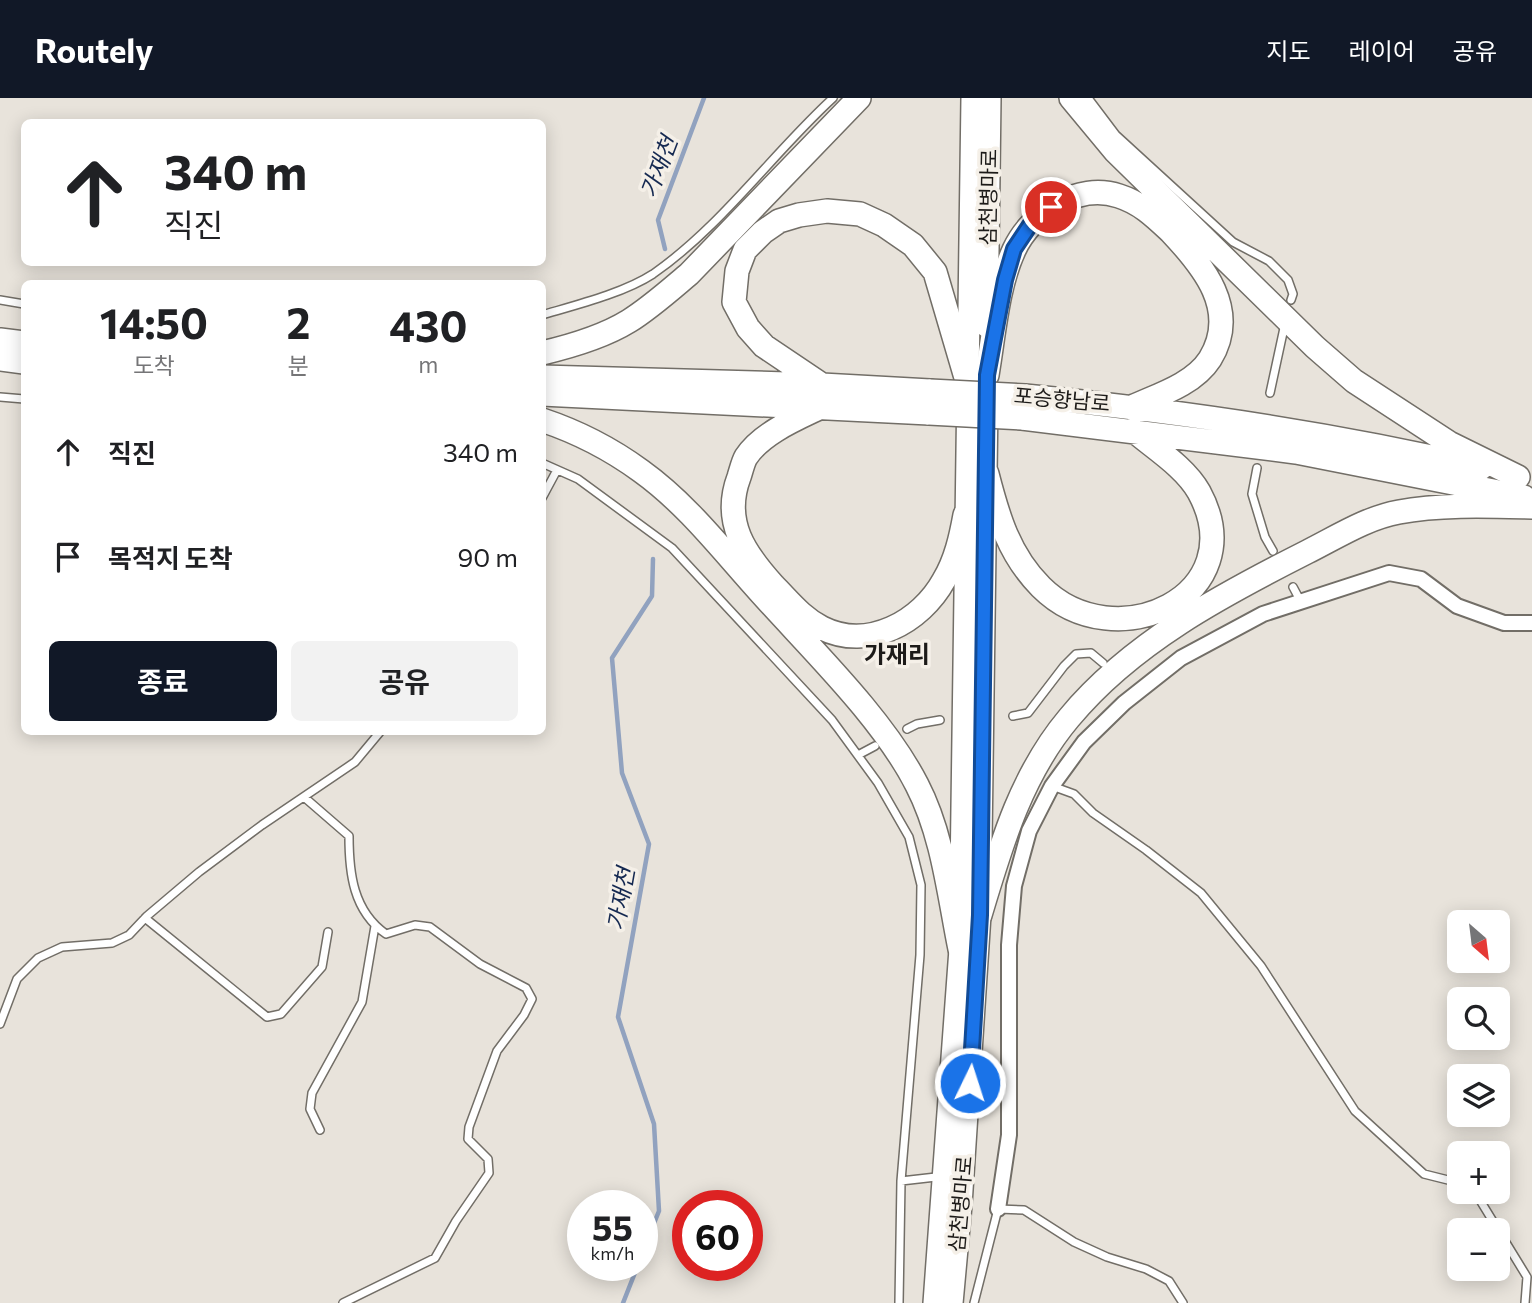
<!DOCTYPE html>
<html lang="ko">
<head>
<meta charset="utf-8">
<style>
  :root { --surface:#fff; --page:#f2f2f2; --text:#202124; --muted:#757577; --accent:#111827 }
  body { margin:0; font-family:Commissioner,"Noto Sans KR",sans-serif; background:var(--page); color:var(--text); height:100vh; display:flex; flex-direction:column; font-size:26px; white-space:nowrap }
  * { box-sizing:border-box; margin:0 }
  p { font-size:23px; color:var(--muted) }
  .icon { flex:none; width:38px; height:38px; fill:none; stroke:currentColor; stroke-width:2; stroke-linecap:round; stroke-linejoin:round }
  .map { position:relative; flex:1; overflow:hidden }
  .sheet { position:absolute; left:21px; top:182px; width:525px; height:455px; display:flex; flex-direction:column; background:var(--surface); border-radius:10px; box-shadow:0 4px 18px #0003 }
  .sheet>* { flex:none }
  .banner { position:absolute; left:21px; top:21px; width:525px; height:147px; border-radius:10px; box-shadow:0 4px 18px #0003; background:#fff; color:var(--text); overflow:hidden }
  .needle { width:46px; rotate:152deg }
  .tools { position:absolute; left:1447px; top:812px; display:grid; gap:14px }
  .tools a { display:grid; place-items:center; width:63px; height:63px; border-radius:10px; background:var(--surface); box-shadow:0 4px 18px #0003; font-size:35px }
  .speed { position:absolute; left:567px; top:1092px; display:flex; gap:14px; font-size:35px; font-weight:700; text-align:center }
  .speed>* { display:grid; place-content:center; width:91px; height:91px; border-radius:50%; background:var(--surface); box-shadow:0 4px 18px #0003; line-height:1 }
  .speed small { font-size:18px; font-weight:400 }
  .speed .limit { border:10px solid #d22; background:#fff; color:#111 }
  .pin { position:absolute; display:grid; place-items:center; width:60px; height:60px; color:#fff; margin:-30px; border:4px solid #fff; border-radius:50%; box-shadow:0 2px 7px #0007 }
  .me { position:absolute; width:77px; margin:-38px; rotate:4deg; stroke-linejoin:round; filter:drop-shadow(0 0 5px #0008) }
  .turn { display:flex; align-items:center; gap:24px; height:147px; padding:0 28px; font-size:32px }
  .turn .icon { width:91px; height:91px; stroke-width:2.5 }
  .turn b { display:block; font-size:49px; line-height:60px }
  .eta { display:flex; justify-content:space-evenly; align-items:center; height:119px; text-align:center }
  .eta b { font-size:42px; font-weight:700; line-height:49px }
  .action { display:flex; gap:14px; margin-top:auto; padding:14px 28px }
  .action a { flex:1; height:80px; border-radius:10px; background:var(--accent); color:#fff; font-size:28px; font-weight:700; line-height:80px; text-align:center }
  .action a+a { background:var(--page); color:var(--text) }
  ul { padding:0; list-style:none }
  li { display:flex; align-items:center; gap:21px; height:105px; padding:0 28px }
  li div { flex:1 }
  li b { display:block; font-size:26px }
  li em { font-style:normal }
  header { display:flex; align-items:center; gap:42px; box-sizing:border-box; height:98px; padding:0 35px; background:var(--accent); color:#fff }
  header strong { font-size:33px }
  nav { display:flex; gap:38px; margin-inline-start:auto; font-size:24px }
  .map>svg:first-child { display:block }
</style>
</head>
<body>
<header>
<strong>Routely</strong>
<nav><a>지도</a><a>레이어</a><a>공유</a></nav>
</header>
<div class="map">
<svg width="1532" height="1205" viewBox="0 0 1532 1205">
  <rect width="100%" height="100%" fill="#e8e3db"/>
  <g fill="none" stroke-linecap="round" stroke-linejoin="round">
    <path stroke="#91a2bf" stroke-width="4.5" d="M665,151L658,122L704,0
      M642,1155L659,1113L654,1026L618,919L649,746L622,675L612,560L652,498L653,461
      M623,1205L638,1167"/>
    <defs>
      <path id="service" d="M1088,0L1116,37L1233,144L1269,163L1288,182L1293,196L1291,202
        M0,202L24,206
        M542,217C576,207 624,195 653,176C722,128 771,57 833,0
        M1270,295L1284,230
        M0,299L24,301
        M542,365L578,381L672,450L832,622L878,685L909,739L921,787L920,857L901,1083L899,1205
        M1257,370L1252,396L1265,439L1273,453
        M542,400L557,372
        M1293,489L1301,504
        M1013,618L1028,615L1064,568L1076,556L1091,555L1103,565
        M907,631L917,626L940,622
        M858,657L875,648
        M1052,688L1074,696L1093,715L1146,752L1201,795L1261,868L1355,1013L1424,1076L1460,1085
        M304,699L349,738C349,775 353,813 386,836L415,827L430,829L480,866L526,890L532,901L524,917L497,953L469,1029L468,1041L488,1061L489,1075L456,1123L435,1160L343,1205
        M145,820L267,919L281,916L322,869L328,834
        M0,926L17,881L38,860L62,849L112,845L129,837L147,818L199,774L262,727L355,664L380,634
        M320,1032L310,1011L312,995L362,904L375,828
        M901,1083L936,1079
        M1475,1094L1527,1179L1525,1205
        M974,1205L998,1111L1024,1112L1074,1144L1107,1159L1146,1171L1169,1183L1183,1205"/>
      <path id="minor" d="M998,1111L1009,1037V847L1014,788L1029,733L1052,688L1084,644L1124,605L1181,560L1263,516L1389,475L1421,481L1457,508L1504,525H1532"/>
      <path id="primary" d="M987,229L990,0
        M934,1205L960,851L972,0
        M952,1205L961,1107L980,817L987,303"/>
      <path id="trunk" d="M1071,0L1115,53L1315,249L1354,283L1449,345L1518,379
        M0,242L24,245
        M542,255C572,248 603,239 629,223C650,210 670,192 689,176L859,0
        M0,261L24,264
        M987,277C994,236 997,189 1014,152C1031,115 1078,84 1119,98C1141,105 1155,119 1171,134C1203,168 1240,212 1210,261C1194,286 1159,297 1134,308
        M542,279L822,287L930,293
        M822,287L764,248L748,230L734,204L737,173L745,152L763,134L779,123L799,117L827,113L860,116L884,127L913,147L935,174L967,283
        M542,296L929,315
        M1025,298C1178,313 1331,335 1481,370
        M821,309C796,321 762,335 746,359C743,364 741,373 739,379C722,424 745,456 774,488C789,503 802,520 822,530C868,553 921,524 944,482C956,462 961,439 965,417
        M1022,320L1296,354L1524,399
        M542,322C578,334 611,351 641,373C687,406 722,452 760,494C811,551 883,620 917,687C943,737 949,797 960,851
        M987,376C998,419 1009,457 1041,489C1115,563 1255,497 1199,394C1185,369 1154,350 1133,332
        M980,817C1001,747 1021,677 1069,620C1131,545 1222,497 1307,454C1337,439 1366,420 1399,414C1440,406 1491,408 1532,409"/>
    </defs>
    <use href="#service" stroke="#726e67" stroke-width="10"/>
    <use href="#minor" stroke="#726e67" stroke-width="18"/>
    <use href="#primary" stroke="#726e67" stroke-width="24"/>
    <use href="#trunk" stroke="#726e67" stroke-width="26"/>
    <use href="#service" stroke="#fff" stroke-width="7"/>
    <use href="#minor" stroke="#fff" stroke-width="14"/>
    <use href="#primary" stroke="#fff" stroke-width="21"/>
    <use href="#trunk" stroke="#fff" stroke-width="23"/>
    <defs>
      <path id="trunk-bridge" d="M930,293L1025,298
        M929,315L1022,320"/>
    </defs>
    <use href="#trunk-bridge" stroke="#726e67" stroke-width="26" stroke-linecap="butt"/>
    <use href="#trunk-bridge" stroke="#fff" stroke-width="23"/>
  </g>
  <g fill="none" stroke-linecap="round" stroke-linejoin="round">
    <defs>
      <path id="route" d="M970,985L980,817L987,277L1005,182L1014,151L1032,124L1051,109"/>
    </defs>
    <use href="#route" stroke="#114b97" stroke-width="18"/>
    <use href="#route" stroke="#1a73e8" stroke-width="12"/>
  </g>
  <g text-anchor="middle" stroke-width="7" stroke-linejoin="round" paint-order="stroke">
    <g font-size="21" fill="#1d1b19" stroke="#f5f0e8">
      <text transform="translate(989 99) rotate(-89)" y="7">삼천병마로</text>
      <text transform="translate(1062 302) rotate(5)" y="7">포승향남로</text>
      <text transform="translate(961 1106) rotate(-85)" y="7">삼천병마로</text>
    </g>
    <g font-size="23" font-style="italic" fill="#152951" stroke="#f5f0e8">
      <text transform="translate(659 69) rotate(-69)" y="8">가재천</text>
      <text transform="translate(621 801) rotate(-80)" y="8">가재천</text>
    </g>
    <g font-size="24" font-weight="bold" fill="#1d1b19" stroke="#f5f0e8">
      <text x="897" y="565">가재리</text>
    </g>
  </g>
</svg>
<div class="tools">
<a><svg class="needle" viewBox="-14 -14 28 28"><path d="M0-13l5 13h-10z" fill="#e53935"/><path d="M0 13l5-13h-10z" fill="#757577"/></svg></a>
<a><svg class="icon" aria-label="search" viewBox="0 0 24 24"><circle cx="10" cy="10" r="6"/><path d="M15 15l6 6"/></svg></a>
<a><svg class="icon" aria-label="layers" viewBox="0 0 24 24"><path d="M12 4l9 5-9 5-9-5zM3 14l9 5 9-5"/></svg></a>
<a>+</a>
<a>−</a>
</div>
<div class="speed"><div>55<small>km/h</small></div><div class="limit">60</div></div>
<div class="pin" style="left:1051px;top:109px;background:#d93025"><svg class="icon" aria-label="arrive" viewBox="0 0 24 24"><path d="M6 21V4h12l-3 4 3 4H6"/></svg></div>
<svg class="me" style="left:970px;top:985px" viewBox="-20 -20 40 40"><circle r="17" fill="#1a73e8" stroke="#fff" stroke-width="3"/><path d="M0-11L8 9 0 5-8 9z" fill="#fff"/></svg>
<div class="banner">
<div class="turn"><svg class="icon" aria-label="ahead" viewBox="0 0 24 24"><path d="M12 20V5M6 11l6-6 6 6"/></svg><div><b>340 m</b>직진</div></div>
</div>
<section class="sheet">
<div class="eta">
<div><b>14:50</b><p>도착</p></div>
<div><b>2</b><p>분</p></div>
<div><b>430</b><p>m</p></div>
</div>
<ul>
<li><svg class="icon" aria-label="ahead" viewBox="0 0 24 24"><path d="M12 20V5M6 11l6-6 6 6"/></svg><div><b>직진</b></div><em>340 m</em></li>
<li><svg class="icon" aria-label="arrive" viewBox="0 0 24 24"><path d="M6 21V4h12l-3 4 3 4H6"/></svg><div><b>목적지 도착</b></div><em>90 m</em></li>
</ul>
<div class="action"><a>종료</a><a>공유</a></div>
</section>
</div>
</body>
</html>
